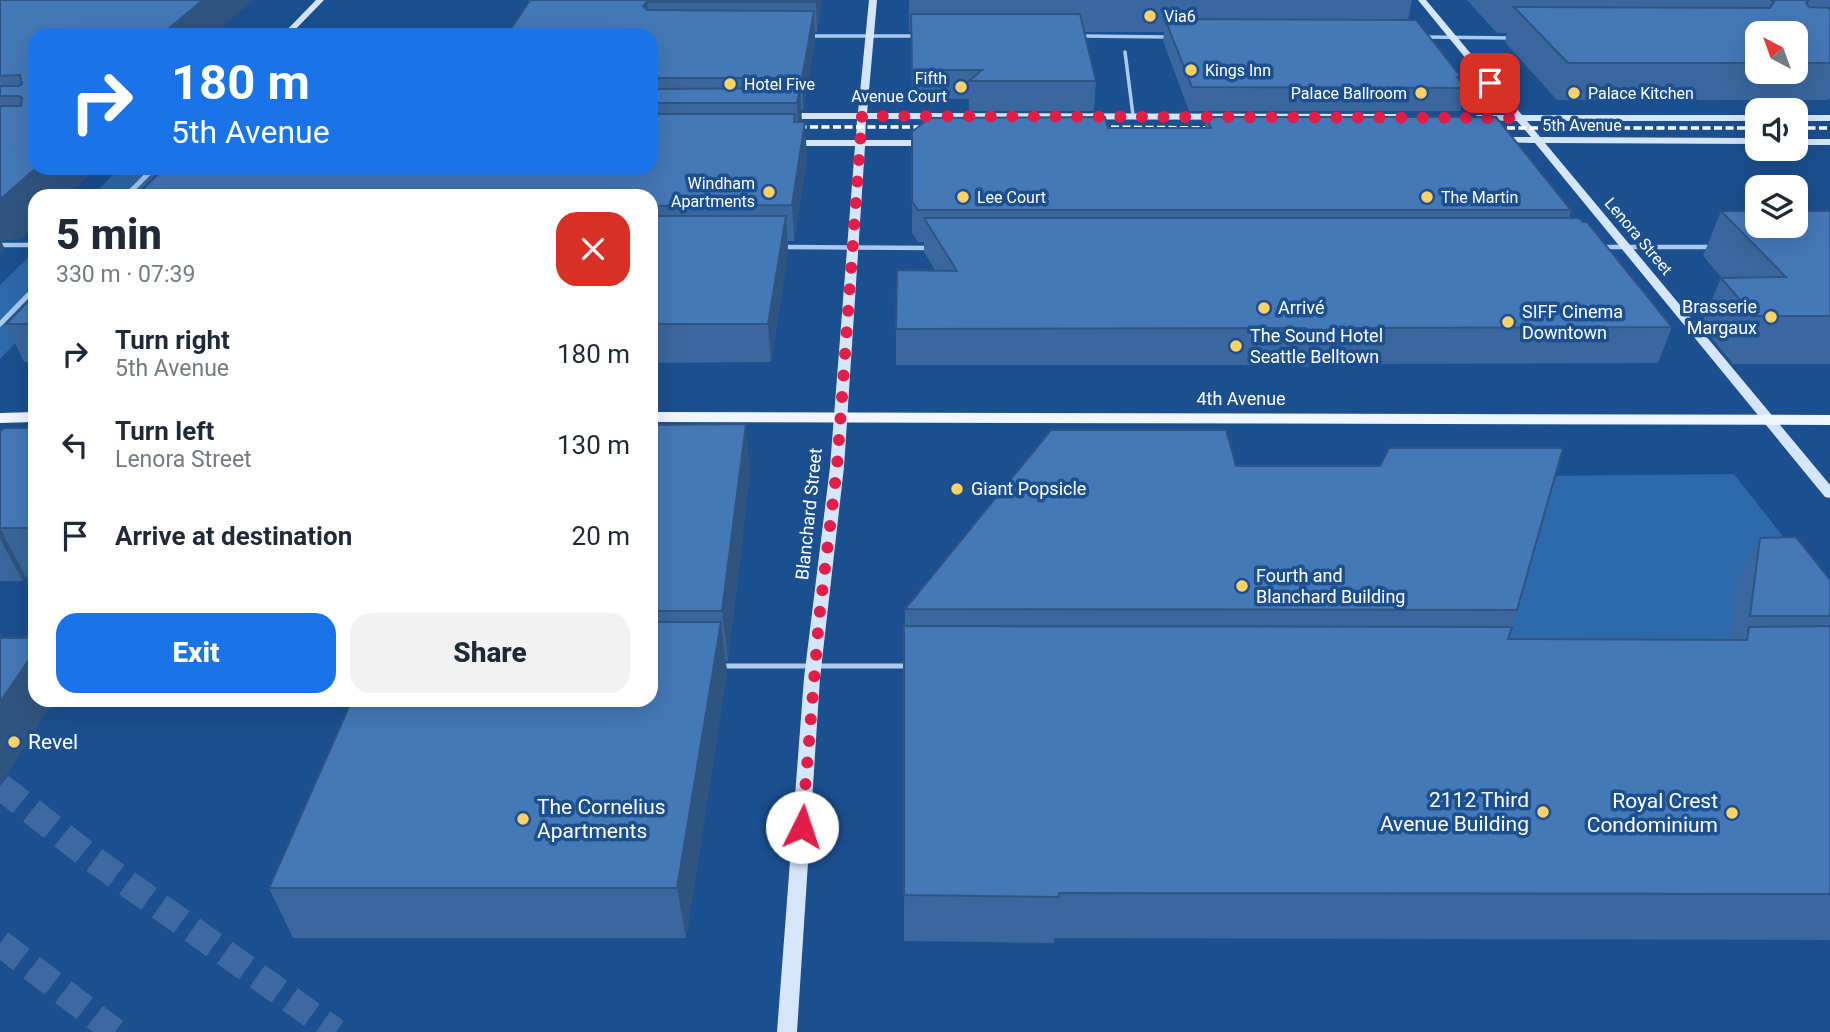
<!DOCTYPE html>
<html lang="en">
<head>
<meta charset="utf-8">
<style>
  :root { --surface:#fff; --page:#f2f2f3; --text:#1f2937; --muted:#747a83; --accent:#1a73e8 }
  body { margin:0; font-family:Roboto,sans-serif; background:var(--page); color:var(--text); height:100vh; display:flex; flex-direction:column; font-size:26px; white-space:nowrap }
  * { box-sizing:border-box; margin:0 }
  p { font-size:23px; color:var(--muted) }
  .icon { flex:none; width:38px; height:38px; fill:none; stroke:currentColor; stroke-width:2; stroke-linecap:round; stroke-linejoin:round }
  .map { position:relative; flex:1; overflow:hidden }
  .side { position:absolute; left:28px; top:189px; width:630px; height:518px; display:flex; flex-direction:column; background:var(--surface); border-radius:21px; box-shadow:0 7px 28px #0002 }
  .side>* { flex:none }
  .guide { position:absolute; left:28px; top:28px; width:630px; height:147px; border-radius:21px; box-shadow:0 7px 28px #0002; background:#1a73e8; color:#fff; overflow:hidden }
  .needle { width:46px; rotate:319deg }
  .tools { position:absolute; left:1745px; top:21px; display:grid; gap:14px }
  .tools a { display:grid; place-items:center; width:63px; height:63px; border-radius:14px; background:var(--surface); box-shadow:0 7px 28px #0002; font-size:35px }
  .pin { position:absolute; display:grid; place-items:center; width:60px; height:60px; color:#fff; margin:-30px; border-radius:14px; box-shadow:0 4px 10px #0006 }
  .me { position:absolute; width:77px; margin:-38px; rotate:4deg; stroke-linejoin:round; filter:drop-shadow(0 0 5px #0008) }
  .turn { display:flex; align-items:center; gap:24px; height:147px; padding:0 28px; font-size:32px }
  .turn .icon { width:91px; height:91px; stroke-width:2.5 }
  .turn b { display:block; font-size:49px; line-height:60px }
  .round { display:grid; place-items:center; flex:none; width:74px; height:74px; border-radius:21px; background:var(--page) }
  .overview { display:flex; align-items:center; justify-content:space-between; height:119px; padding:0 28px }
  h1 { font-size:42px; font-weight:800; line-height:52px }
  .button { display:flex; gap:14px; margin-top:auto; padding:14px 28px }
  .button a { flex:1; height:80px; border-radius:21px; background:var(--accent); color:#fff; font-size:28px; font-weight:800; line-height:80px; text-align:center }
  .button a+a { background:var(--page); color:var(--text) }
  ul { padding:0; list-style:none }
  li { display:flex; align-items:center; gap:21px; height:91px; padding:0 28px }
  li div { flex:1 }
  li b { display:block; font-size:26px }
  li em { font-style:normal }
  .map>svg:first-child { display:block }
</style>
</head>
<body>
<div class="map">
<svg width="1830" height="1032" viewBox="0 0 1830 1032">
  <rect width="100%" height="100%" fill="#1b4f8f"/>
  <path fill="#2e69ad" d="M120,168H180L154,196H92Z
    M35,251V322L0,359V285Z
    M1734,474L1830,596L1728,652L1499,656L1535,476Z"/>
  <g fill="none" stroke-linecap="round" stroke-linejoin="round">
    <path stroke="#3d69a0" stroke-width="27" stroke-dasharray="27 13" stroke-linecap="butt" d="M0,786L86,854L336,1032
      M0,943L115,1032"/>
    <path stroke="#a9c9ee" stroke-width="3.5" d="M808,36H917
      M1081,36L1169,37
      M1424,37L1512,38
      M1125,52L1133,115"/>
    <path stroke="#a9c9ee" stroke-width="4.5" d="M0,245H35
      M783,247L931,248
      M1602,247H1711"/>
    <path stroke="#a9c9ee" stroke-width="5" d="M721,666H910"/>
    <path stroke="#a9c9ee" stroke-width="4.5" d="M150,172L154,168"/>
    <path stroke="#a9c9ee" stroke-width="5" d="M126,196L152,170
      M0,324L35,288"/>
    <path fill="#d6e6fa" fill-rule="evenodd" d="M316,0H324L290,35H282Z
      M869,0H877L867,113L1402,114L1407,117L1402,120L866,119L865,140H930L935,143L930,146H865L844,467L820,678L797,1032H777L804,678L830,467L855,146H789L784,143L789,140H856L857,119H782L777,116L782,113H858Z
      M1418,0H1426L1522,115H1757V121H1527L1540,137L1757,138V144L1545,143L1830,485V498L1825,497L1535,143L1493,142V138L1496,137H1531L1517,121L1475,120V116L1478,115H1512Z
      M1796,115H1830V121H1796Z
      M1796,139H1830V145H1796Z"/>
    <path fill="#f0f6ff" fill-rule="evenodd" d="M35,412V422L0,423V413Z
      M651,412L1830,415V425L651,422Z"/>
    <path stroke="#fff" stroke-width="3.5" stroke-dasharray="8 3.5" stroke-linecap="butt" d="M787,127H938
      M1088,127L1225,128
      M1484,128H1757
      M1796,128H1830"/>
  </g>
  <path fill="#3a679d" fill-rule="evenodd" d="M0,0H252L213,35L35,168H97L66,196H35V225L21,238L1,241L5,250L0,254Z
    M530,0H822L817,32H815V41L803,110H801V122L807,156L794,241H788V252L771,362L651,363V35Z
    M909,0H1412L1408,20L1461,77L1460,81L1466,88L1460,111H1189L1163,41L1164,32H1085L1096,81L1094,111H969V99H912L911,32H909Z
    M1467,0H1830V98H1829L1828,100H1557L1505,42L1507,33H1497ZM1757,33H1796V72H1757Z
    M1206,117L1571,210L1569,218L1672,327L1658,363L1344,364L1301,367L1298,365H896V329L935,270L924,252V242H918L912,233V132L1108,128H1205Z
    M1721,211H1830V364H1733L1701,325L1721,278H1722L1703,256Z
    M35,294V362H24L6,324Z
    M651,425L750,471L728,661H725L727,671L686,938H293L269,888L651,700Z
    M35,428V577H26L23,581H0V432Z
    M1236,466L1517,610L1511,627L1508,639L1730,640L1737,582L1760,538L1830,580V940L1054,938V943L904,941L905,609Z"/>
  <path fill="#305480" d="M203,0H252L213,35H161Z
    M816,0H822L817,32L816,2Z
    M647,2L651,32L643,6Z
    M814,11L815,41L803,110L802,78Z
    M800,88L802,121L799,136L797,103Z
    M805,122L807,156L794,241L792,205Z
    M36,168H97L66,196H35V225L21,238L1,241L5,250L0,254V197Z
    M786,216L788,252L771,362L768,324Z
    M746,424L750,471L728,661L722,611Z
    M0,528L26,577L23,581L0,539Z
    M721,622L727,671L686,938L677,888Z
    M35,651V700H55L0,785V702Z"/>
  <path fill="#4478b7" stroke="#305480" stroke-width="2" d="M0,0H203L161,35H35V168H36L3,197H0V106H21L22,98L19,96H0V86H19L22,84L20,75L0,76Z
    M530,0H816V2H647L643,6L647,10L814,11L802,78H651V35H507Z
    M1771,0H1809L1806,3L1809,7L1830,8V63H1796V33H1757V63H1568L1514,7L1770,8L1774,2Z
    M911,14H1080L1096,81H969L982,70H912Z
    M1165,19L1416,20L1461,77H1457L1466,88L1192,87Z
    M800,88L797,103H651V89Z
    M651,114H795L794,122H805L792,205L651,206V196H136L164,168H651Z
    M1105,117L1108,128H1211L1206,117H1496L1571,210H918L912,201V132L929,118Z
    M1721,211H1757V226H1796V211H1830V316H1754L1721,278L1786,277Z
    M651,216H786L768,324H651Z
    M924,218H1579L1583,222H1587L1672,327L1353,328L1309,331L1305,328L896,329L897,270L957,271Z
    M35,294V324H6Z
    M746,424L722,611H651V425Z
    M4,428H35V528H0V432Z
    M1051,430H1226L1236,466H1380L1389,448H1563L1517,610L905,609Z
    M1796,537L1830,580V616H1750L1760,538Z
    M651,622H721L677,888H269L352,700H651Z
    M904,626L1512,627L1508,639L1747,640L1749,627L1830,626V894L1059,893V897L904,895Z
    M0,638H35V651L0,702Z"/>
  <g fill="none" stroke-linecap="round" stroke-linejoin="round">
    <path stroke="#e11d48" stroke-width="12" stroke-dasharray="0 21.6" d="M802,827L819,619L837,467L862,116L1519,118L1490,83"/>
  </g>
  <g fill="#ffd166" stroke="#1b4f8f" stroke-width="2.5">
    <circle cx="1150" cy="16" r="7"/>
    <circle cx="1191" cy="70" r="7"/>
    <circle cx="730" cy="84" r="7"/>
    <circle cx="961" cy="87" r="7"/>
    <circle cx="1421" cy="93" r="7"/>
    <circle cx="1574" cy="93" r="7"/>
    <circle cx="769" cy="192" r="7"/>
    <circle cx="963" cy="197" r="7"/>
    <circle cx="1427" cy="197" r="7"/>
    <circle cx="1264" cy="308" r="7"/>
    <circle cx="1771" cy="317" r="7"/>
    <circle cx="1508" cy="322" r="7"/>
    <circle cx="1236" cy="346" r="7"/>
    <circle cx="957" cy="489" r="7"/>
    <circle cx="1242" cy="586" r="7"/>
    <circle cx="14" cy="742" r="7"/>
    <circle cx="1543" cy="812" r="7"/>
    <circle cx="1732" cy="813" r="7"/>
    <circle cx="523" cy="819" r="7"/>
  </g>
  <g text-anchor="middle" stroke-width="7" stroke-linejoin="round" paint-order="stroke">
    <g font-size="16" fill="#fff" stroke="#1b4f8f" text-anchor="start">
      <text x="1164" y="22">Via6</text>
      <text x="1205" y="76">Kings Inn</text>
      <text x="947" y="84" text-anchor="end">Fifth<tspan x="947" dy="18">Avenue Court</tspan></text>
      <text x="744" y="90">Hotel Five</text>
      <text x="1407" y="99" text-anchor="end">Palace Ballroom</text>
      <text x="1588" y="99">Palace Kitchen</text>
      <text x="755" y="189" text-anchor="end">Windham<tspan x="755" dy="18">Apartments</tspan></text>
      <text x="977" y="203">Lee Court</text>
      <text x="1441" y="203">The Martin</text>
    </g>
    <g font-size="16" fill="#fff" stroke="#1b4f8f">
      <text x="1582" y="131">5th Avenue</text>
      <text transform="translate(1639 236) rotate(50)" y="6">Lenora Street</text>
    </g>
    <g font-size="18" fill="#fff" stroke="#1b4f8f" text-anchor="start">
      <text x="1757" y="313" text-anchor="end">Brasserie<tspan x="1757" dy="21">Margaux</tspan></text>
      <text x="1278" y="314">Arrivé</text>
      <text x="1522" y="318">SIFF Cinema<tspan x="1522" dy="21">Downtown</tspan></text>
      <text x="1250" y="342">The Sound Hotel<tspan x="1250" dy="21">Seattle Belltown</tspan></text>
      <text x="971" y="495">Giant Popsicle</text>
      <text x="1256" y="582">Fourth and<tspan x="1256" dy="21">Blanchard Building</tspan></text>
    </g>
    <g font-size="18" fill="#fff" stroke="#1b4f8f">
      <text x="1241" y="405">4th Avenue</text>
      <text transform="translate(809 514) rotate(-84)" y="6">Blanchard Street</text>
    </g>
    <g font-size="21" fill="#fff" stroke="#1b4f8f" text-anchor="start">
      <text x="28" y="749">Revel</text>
      <text x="1529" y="807" text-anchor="end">2112 Third<tspan x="1529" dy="24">Avenue Building</tspan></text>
      <text x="1718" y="808" text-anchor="end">Royal Crest<tspan x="1718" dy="24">Condominium</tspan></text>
      <text x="537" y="814">The Cornelius<tspan x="537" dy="24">Apartments</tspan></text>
    </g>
  </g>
</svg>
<div class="tools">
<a><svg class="needle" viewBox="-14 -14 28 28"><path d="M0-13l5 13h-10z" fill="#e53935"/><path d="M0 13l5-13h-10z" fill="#747a83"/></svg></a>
<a><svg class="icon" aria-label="sound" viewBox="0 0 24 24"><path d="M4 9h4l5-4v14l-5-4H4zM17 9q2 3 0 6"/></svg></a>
<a><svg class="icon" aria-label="layers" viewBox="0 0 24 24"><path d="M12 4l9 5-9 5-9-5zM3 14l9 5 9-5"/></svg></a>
</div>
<div class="pin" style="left:1490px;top:83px;background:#d93025"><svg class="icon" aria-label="arrive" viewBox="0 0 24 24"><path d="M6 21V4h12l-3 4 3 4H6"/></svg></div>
<svg class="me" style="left:802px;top:827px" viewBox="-20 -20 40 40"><circle r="19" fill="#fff"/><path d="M0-13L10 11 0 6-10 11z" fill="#e11d48"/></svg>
<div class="guide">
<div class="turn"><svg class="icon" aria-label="right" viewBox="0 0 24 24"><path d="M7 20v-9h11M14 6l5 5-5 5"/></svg><div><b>180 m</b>5th Avenue</div></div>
</div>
<section class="side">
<div class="overview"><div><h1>5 min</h1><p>330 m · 07:39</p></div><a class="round" style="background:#d93025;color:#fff"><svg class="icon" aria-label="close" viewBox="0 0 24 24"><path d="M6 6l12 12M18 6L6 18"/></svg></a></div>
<ul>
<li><svg class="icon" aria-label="right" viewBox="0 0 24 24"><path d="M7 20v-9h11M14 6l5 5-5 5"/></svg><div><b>Turn right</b><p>5th Avenue</p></div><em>180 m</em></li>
<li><svg class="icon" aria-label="left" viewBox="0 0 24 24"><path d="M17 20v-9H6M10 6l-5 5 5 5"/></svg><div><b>Turn left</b><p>Lenora Street</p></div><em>130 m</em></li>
<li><svg class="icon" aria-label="arrive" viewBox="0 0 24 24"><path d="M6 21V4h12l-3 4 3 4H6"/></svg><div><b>Arrive at destination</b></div><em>20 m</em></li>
</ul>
<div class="button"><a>Exit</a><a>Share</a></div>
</section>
</div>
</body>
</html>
